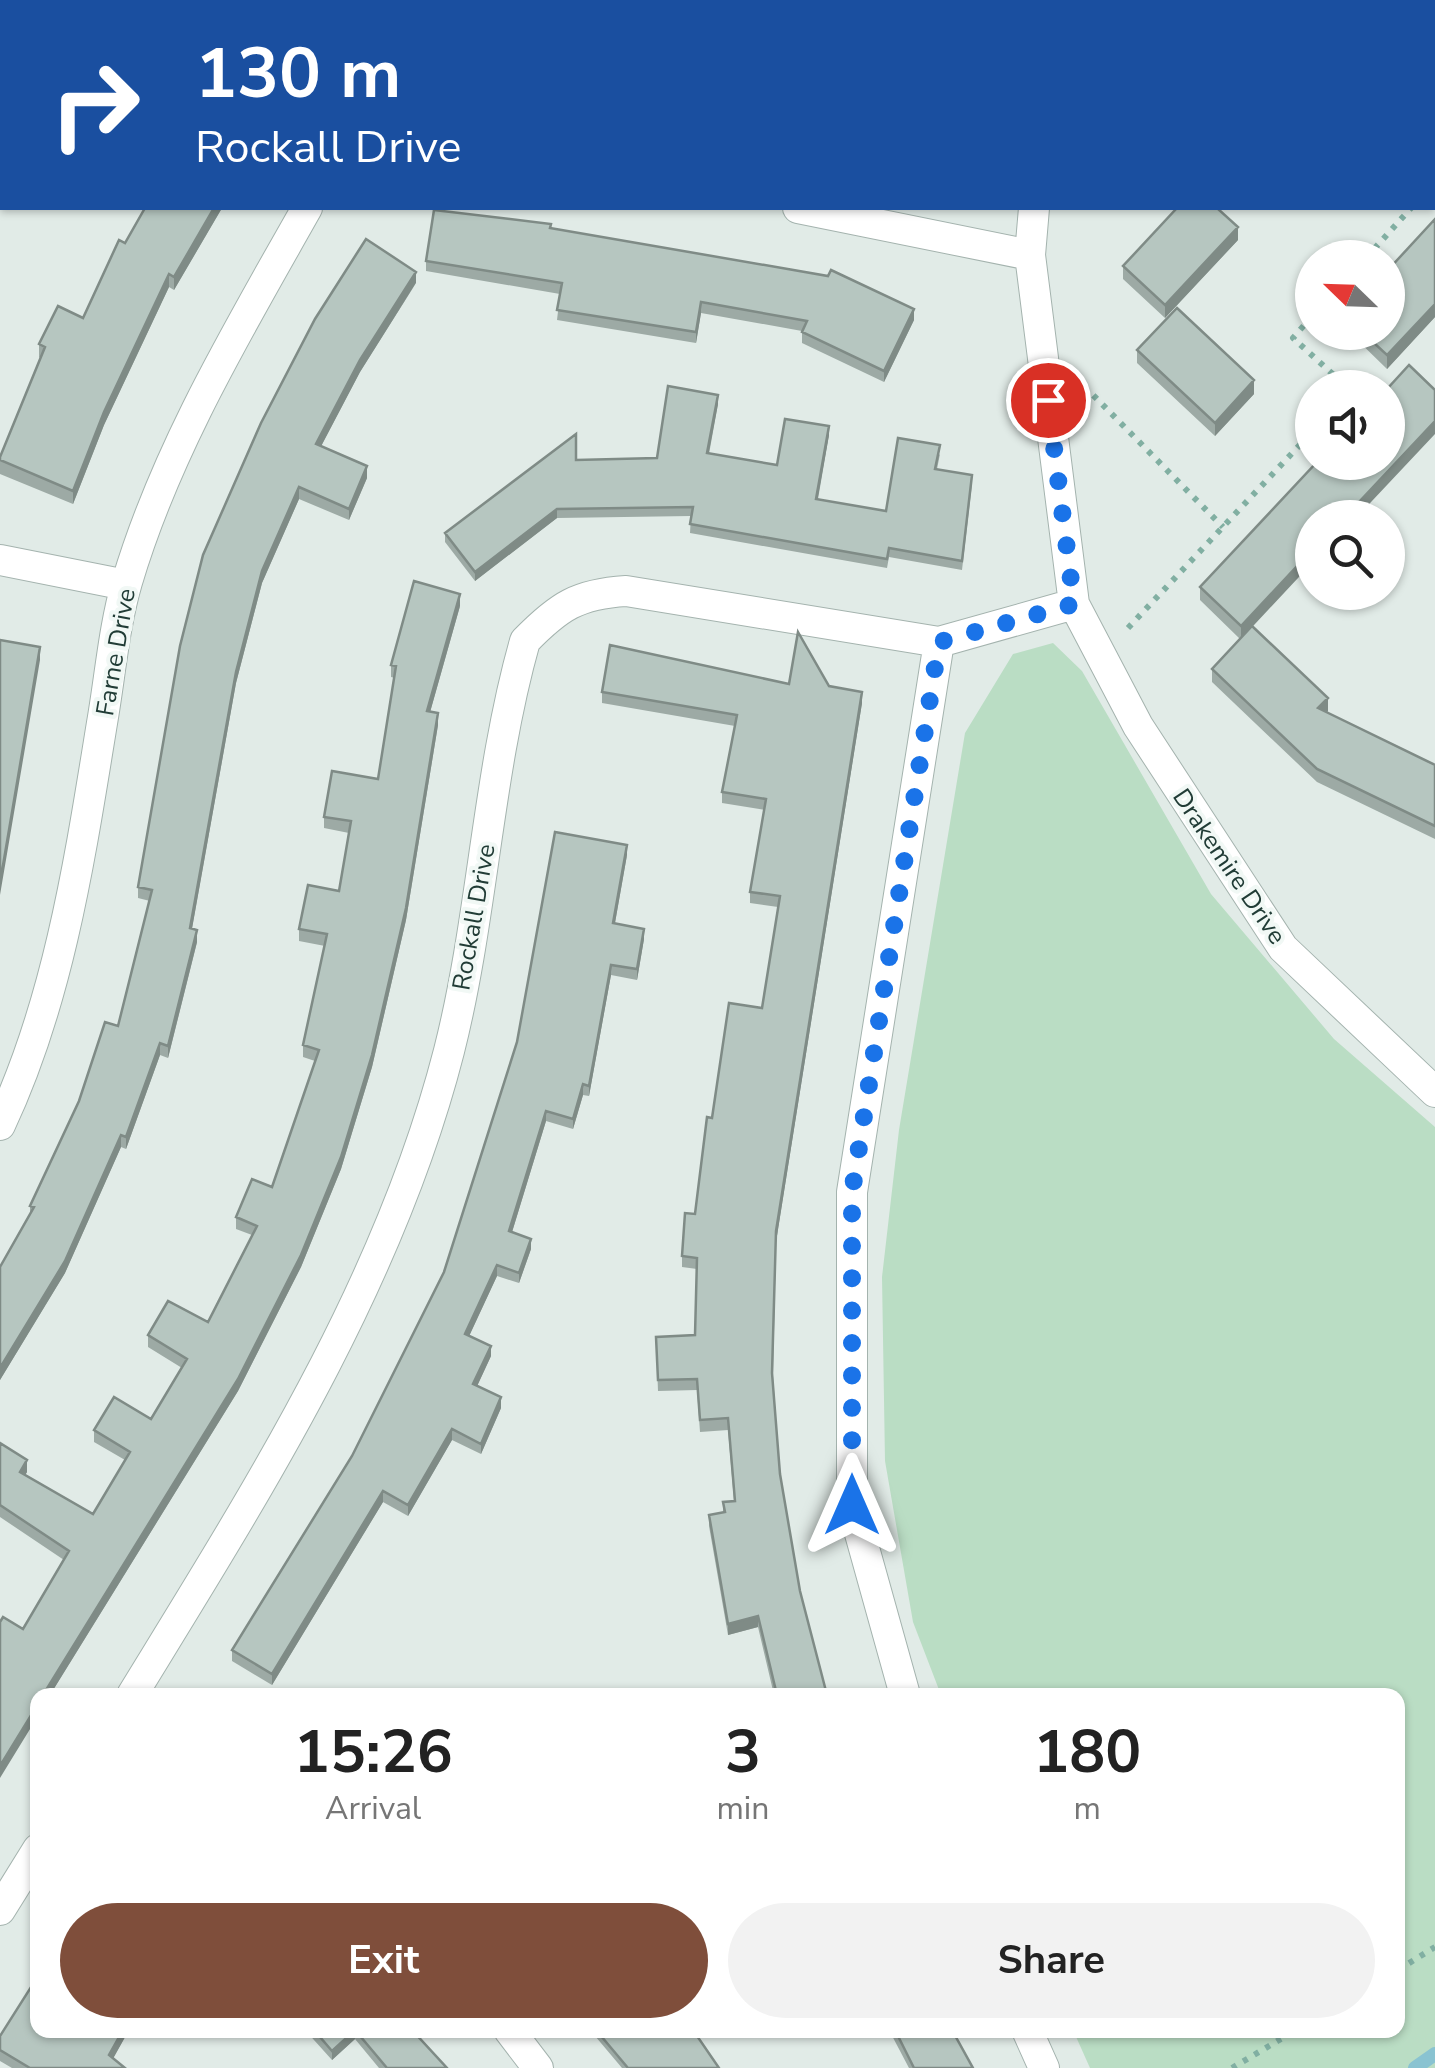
<!DOCTYPE html>
<html lang="en">
<head>
<meta charset="utf-8">
<style>
  :root { --surface:#fff; --page:#f2f2f2; --text:#222; --muted:#767676; --accent:#7f4e3b }
  body { margin:0; font-family:"Nunito Sans",sans-serif; background:var(--page); color:var(--text); height:100vh; display:flex; flex-direction:column; font-size:38px; white-space:nowrap }
  * { box-sizing:border-box; margin:0 }
  p { font-size:32px; color:var(--muted) }
  .icon { flex:none; width:55px; height:55px; fill:none; stroke:currentColor; stroke-width:2; stroke-linecap:round; stroke-linejoin:round }
  .map { position:relative; flex:1; overflow:hidden }
  .sheet { position:absolute; left:30px; top:1688px; width:1375px; height:350px; display:flex; flex-direction:column; background:var(--surface); border-radius:20px; box-shadow:0 2px 8px #0004 }
  .sheet>* { flex:none }
  .hud { position:absolute; left:0px; top:0px; width:1435px; height:210px; box-shadow:0 2px 8px #0004; background:#1a4fa0; color:#fff; overflow:hidden }
  .needle { width:65px; rotate:293deg }
  .buttons { position:absolute; left:1295px; top:240px; display:grid; gap:20px }
  .buttons a { display:grid; place-items:center; width:110px; height:110px; border-radius:50%; background:var(--surface); box-shadow:0 2px 8px #0004; font-size:50px }
  .pin { position:absolute; display:grid; place-items:center; width:85px; height:85px; color:#fff; margin:-42px; border:5px solid #fff; border-radius:50%; box-shadow:0 2px 10px #0007 }
  .me { position:absolute; width:110px; margin:-55px; rotate:0deg; stroke-linejoin:round; filter:drop-shadow(0 0 8px #0008) }
  .turn { display:flex; align-items:center; gap:35px; height:210px; padding:0 30px; font-size:45px }
  .turn .icon { width:130px; height:130px; stroke-width:2.5 }
  .turn b { display:block; font-size:70px; line-height:85px }
  .eta { display:flex; justify-content:space-evenly; align-items:center; height:170px; text-align:center }
  .eta b { font-size:60px; font-weight:700; line-height:70px }
  .cta { display:flex; gap:20px; margin-top:auto; padding:20px 30px }
  .cta a { flex:1; height:115px; border-radius:60px; background:var(--accent); color:#fff; font-size:40px; font-weight:700; line-height:115px; text-align:center }
  .cta a+a { background:var(--page); color:var(--text) }
  .map>svg:first-child { display:block }
</style>
</head>
<body>
<div class="map">
<svg width="1435" height="2068" viewBox="0 0 1435 2068">
  <rect width="100%" height="100%" fill="#e1ebe7"/>
  <path fill="#baddc4" d="M1053,643L1082,671L1211,894L1334,1039L1435,1127V2068H1090L1073,2030H1398V1695H941L913,1622L885,1461L882,1277L899,1130L965,733L1013,654Z"/>
  <g fill="none" stroke-linecap="round" stroke-linejoin="round">
    <path stroke="#89c3d1" stroke-width="14" d="M1415,2068L1435,2054"/>
    <defs>
      <path id="minor" d="M942,2V0
        M1059,2V0
        M798,208L1030,255
        M1034,208L1030,255L1074,604L1138,726L1283,948L1435,1092
        M0,560L126,585
        M0,1125C59,1000 80,858 102,723C110,677 114,626 127,582C166,450 240,327 307,208
        M132,1695C257,1491 389,1285 449,1051C483,917 487,775 525,641C559,606 578,594 626,591L939,642L1074,604
        M905,1695L852,1505V1192L939,642
        M0,1910L38,1849
        M509,2030L538,2068
        M1027,2030L1044,2068"/>
    </defs>
    <use href="#minor" stroke="#a4b3ae" stroke-width="32"/>
    <path stroke="#81afa2" stroke-width="6" stroke-dasharray="5 8" stroke-linecap="butt" d="M1228,2L1231,0
      M1432,184L1435,181
      M1366,258L1411,208
      M1312,316L1293,338L1348,388
      M1081,395L1092,394L1223,527
      M1128,628L1312,432
      M1398,1970L1435,1947
      M1232,2068L1296,2030"/>
    <use href="#minor" stroke="#fff" stroke-width="30"/>
  </g>
  <path fill="#9daaa5" d="M222,208L174,290L169,287L104,425L73,504L0,474V457L40,358L39,357V344L83,318L125,243Z
    M1435,219V317L1387,369L1349,332H1388Z
    M551,229L914,320L884,382L802,343V331L701,313L696,343L557,320L560,294L426,271V261Z
    M1238,240L1165,318L1123,279V266Z
    M416,283L360,372L321,446L367,478L349,520L299,499L262,583L236,683L192,928L197,942L168,1058L160,1055L126,1149L121,1147L65,1273L0,1380V1267L30,1214V1206L118,1026L150,901L138,898V887L180,646Z
    M1137,350L1254,394L1215,436L1137,363Z
    M718,404L709,454L777,465L829,435L818,499L886,511L940,454L937,469L972,484L962,570L889,557L887,568L690,533L691,516L557,518L475,581L445,542V533L576,460L657,458Z
    M1200,587L1252,627L1328,711L1327,712L1435,765V839L1317,782L1212,682V669L1240,639L1200,600Z
    M460,606L430,712L438,725L406,920L372,1067L341,1169L301,1267L238,1391L50,1695H38L23,1629L64,1560L0,1517V1443L27,1472L25,1475L93,1514L125,1460L94,1442V1430L151,1419L182,1368L148,1347V1335L208,1322L252,1235L236,1229V1217L272,1187L315,1061L303,1057V1045L325,946L299,941V929L339,891L349,833L324,828V817L378,779L395,678L391,677V665Z
    M789,684L829,686L862,703L776,1242L773,1376L780,1474L800,1591L827,1695H774L758,1627L728,1635L709,1526V1515L723,1513V1502L734,1501L728,1430L700,1432L697,1390L658,1391L656,1337L695,1335L697,1269L682,1267V1256L695,1214L712,1118L762,1008L778,907L750,903V892L765,810L722,803V792L735,726L602,703V692Z
    M627,855L615,923L644,939L637,980L611,975L589,1096L583,1095L573,1129L546,1121L512,1232L531,1249L519,1283L497,1276L469,1336L491,1356L477,1386L501,1408L481,1454L452,1440L408,1516L383,1502L272,1685L232,1661V1650L352,1456L444,1272Z
    M38,2030H129L113,2058L125,2068H12L0,2061V2036Z
    M305,2030H412L447,2068H379L355,2039L332,2060Z
    M590,2030H704V2033L698,2038L719,2068H622Z
    M889,2030H952L973,2068H909Z"/>
  <path fill="#7f8b86" d="M214,208H222L174,290V277Z
    M1238,227V240L1165,318V305Z
    M416,272V283L360,372L316,456V444L360,360Z
    M169,274V287L104,425L73,504V491L104,412Z
    M701,302V313L696,343V332Z
    M1435,304V317L1387,369V355Z
    M914,309V320L884,382V371Z
    M1254,380V394L1215,436V423Z
    M718,395V404L707,462V453Z
    M1435,421V434L1356,518H1344Z
    M829,426V435L816,508V499Z
    M367,466V478L349,520V509Z
    M299,487V499L262,583L236,683L190,940V928L236,672L262,571Z
    M557,509V518L475,581V572Z
    M1312,550V563L1241,639V626Z
    M460,594V606L427,723V711Z
    M40,647V660L0,895V883Z
    M862,692V703L776,1242V1231Z
    M1328,698V711L1318,721V708Z
    M438,713V725L406,920L372,1067L341,1169L301,1267L238,1391L50,1695H43L238,1379Z
    M627,845V855L613,934V923Z
    M644,929V939L637,980V969Z
    M197,930V942L168,1058V1046Z
    M611,965V975L589,1096V1086Z
    M160,1043V1055L126,1149V1137Z
    M583,1084V1095L573,1129V1119Z
    M546,1111V1121L509,1242V1231Z
    M121,1135V1147L65,1273L0,1380V1368Z
    M531,1239V1249L519,1283V1273Z
    M497,1265V1276L465,1345V1334Z
    M491,1346V1356L473,1395V1384Z
    M501,1397V1408L481,1454V1444Z
    M452,1429V1440L408,1516V1505Z
    M27,1460V1472L20,1484V1472Z
    M383,1491V1502L272,1685V1674Z
    M758,1616V1627L728,1635V1624Z
    M38,1704V1716L0,1778V1766Z
    M123,2030H129L109,2066V2055Z
    M355,2030V2039L332,2060V2051Z
    M698,2030H704V2033L695,2041V2033Z"/>
  <path fill="#b6c6c0" stroke="#7f8b86" stroke-width="2.5" d="M0,0H41L40,2H2V155H0Z
    M314,0H374L375,2H307Z
    M786,0H872V2H785Z
    M1279,0H1359L1357,2H1277Z
    M145,208H214L174,277L169,274L104,412L73,491L0,460V457L45,347L39,344L58,306L83,318L119,240L125,243Z
    M1177,208H1217L1238,227L1165,305L1123,266Z
    M434,210L551,224L550,228L828,276L831,270L914,309L884,371L802,332L807,321L701,302L696,332L557,310L562,283L426,261Z
    M1435,219V304L1387,355L1362,332H1388V270Z
    M366,239L416,272L360,360L316,444L367,466L349,509L299,487L262,571L236,672L190,928L197,930L168,1046L160,1043L126,1137L121,1135L65,1261L0,1368V1267L34,1207L30,1206L79,1101L105,1022L118,1026L152,890L138,887L180,646L203,555L261,423L315,319Z
    M1177,308L1254,380L1215,423L1137,350Z
    M1409,365L1435,390V421L1344,518H1312V550L1241,626L1200,587L1317,462H1388V388Z
    M668,386L718,395L707,453L777,465L785,419L829,426L816,499L886,511L898,438L940,445L935,469L972,475L962,561L889,548L887,559L690,524L693,507L557,509L475,572L445,533L576,434V460L657,458Z
    M414,581L460,594L427,711L438,713L406,908L372,1055L341,1157L301,1255L238,1379L43,1695H38V1704L0,1766V1622L3,1617L23,1629L69,1551L0,1505V1443L27,1460L20,1472L93,1514L130,1452L94,1430L114,1397L151,1419L187,1359L148,1335L168,1301L208,1322L257,1226L236,1217L252,1179L272,1187L319,1050L303,1045L327,934L299,929L308,885L339,891L351,821L324,817L332,771L378,779L396,666L391,665Z
    M1252,626L1328,698L1318,708L1435,765V826L1317,769L1212,669Z
    M798,632L829,686L862,692L776,1231L772,1373L780,1474L800,1591L827,1695H777L758,1616L728,1624L709,1515L725,1512L723,1502L735,1501L728,1418L700,1420L697,1379L658,1380L656,1337L695,1335L697,1258L682,1256L685,1213L695,1214L707,1117L712,1118L729,1003L762,1008L780,896L750,892L766,799L722,792L737,715L602,692L610,645L789,684Z
    M0,640L40,647L0,883Z
    M555,832L627,845L613,923L644,929L637,969L611,965L589,1086L583,1084L573,1119L546,1111L509,1231L531,1239L519,1273L497,1265L465,1334L491,1346L473,1384L501,1397L481,1444L452,1429L408,1505L383,1491L272,1674L232,1650L352,1456L444,1272L517,1042Z
    M38,1976V2030H123L109,2055L125,2068H30L0,2050V2036Z
    M314,2030H412L447,2068H387L355,2030L332,2051Z
    M596,2030H698L695,2033L719,2068H628Z
    M895,2030H952L973,2068H914Z"/>
  <g fill="none" stroke-linecap="round" stroke-linejoin="round">
    <path stroke="#1a73e8" stroke-width="18" stroke-dasharray="0 32.4" d="M852,1505V1192L939,642L1074,604L1048,400"/>
  </g>
  <g text-anchor="middle" stroke-width="8" stroke-linejoin="round" paint-order="stroke">
    <g font-size="25" fill="#213c36" stroke="#f1f8f5">
      <text transform="translate(115 652) rotate(-80)" y="9">Farne Drive</text>
      <text transform="translate(1230 866) rotate(56)" y="9">Drakemire Drive</text>
      <text transform="translate(473 917) rotate(-80)" y="9">Rockall Drive</text>
    </g>
  </g>
</svg>
<div class="buttons">
<a><svg class="needle" viewBox="-14 -14 28 28"><path d="M0-13l5 13h-10z" fill="#e53935"/><path d="M0 13l5-13h-10z" fill="#767676"/></svg></a>
<a><svg class="icon" aria-label="sound" viewBox="0 0 24 24"><path d="M4 9h4l5-4v14l-5-4H4zM17 9q2 3 0 6"/></svg></a>
<a><svg class="icon" aria-label="search" viewBox="0 0 24 24"><circle cx="10" cy="10" r="6"/><path d="M15 15l6 6"/></svg></a>
</div>
<div class="pin" style="left:1048px;top:400px;background:#d93025"><svg class="icon" aria-label="arrive" viewBox="0 0 24 24"><path d="M6 21V4h12l-3 4 3 4H6"/></svg></div>
<svg class="me" style="left:852px;top:1505px" viewBox="-20 -20 40 40"><path d="M0-17L14 15 0 8-14 15z" fill="#1a73e8" stroke="#fff" stroke-width="4"/></svg>
<div class="hud">
<div class="turn"><svg class="icon" aria-label="right" viewBox="0 0 24 24"><path d="M7 20v-9h11M14 6l5 5-5 5"/></svg><div><b>130 m</b>Rockall Drive</div></div>
</div>
<section class="sheet">
<div class="eta">
<div><b>15:26</b><p>Arrival</p></div>
<div><b>3</b><p>min</p></div>
<div><b>180</b><p>m</p></div>
</div>
<div class="cta"><a>Exit</a><a>Share</a></div>
</section>
</div>
</body>
</html>
